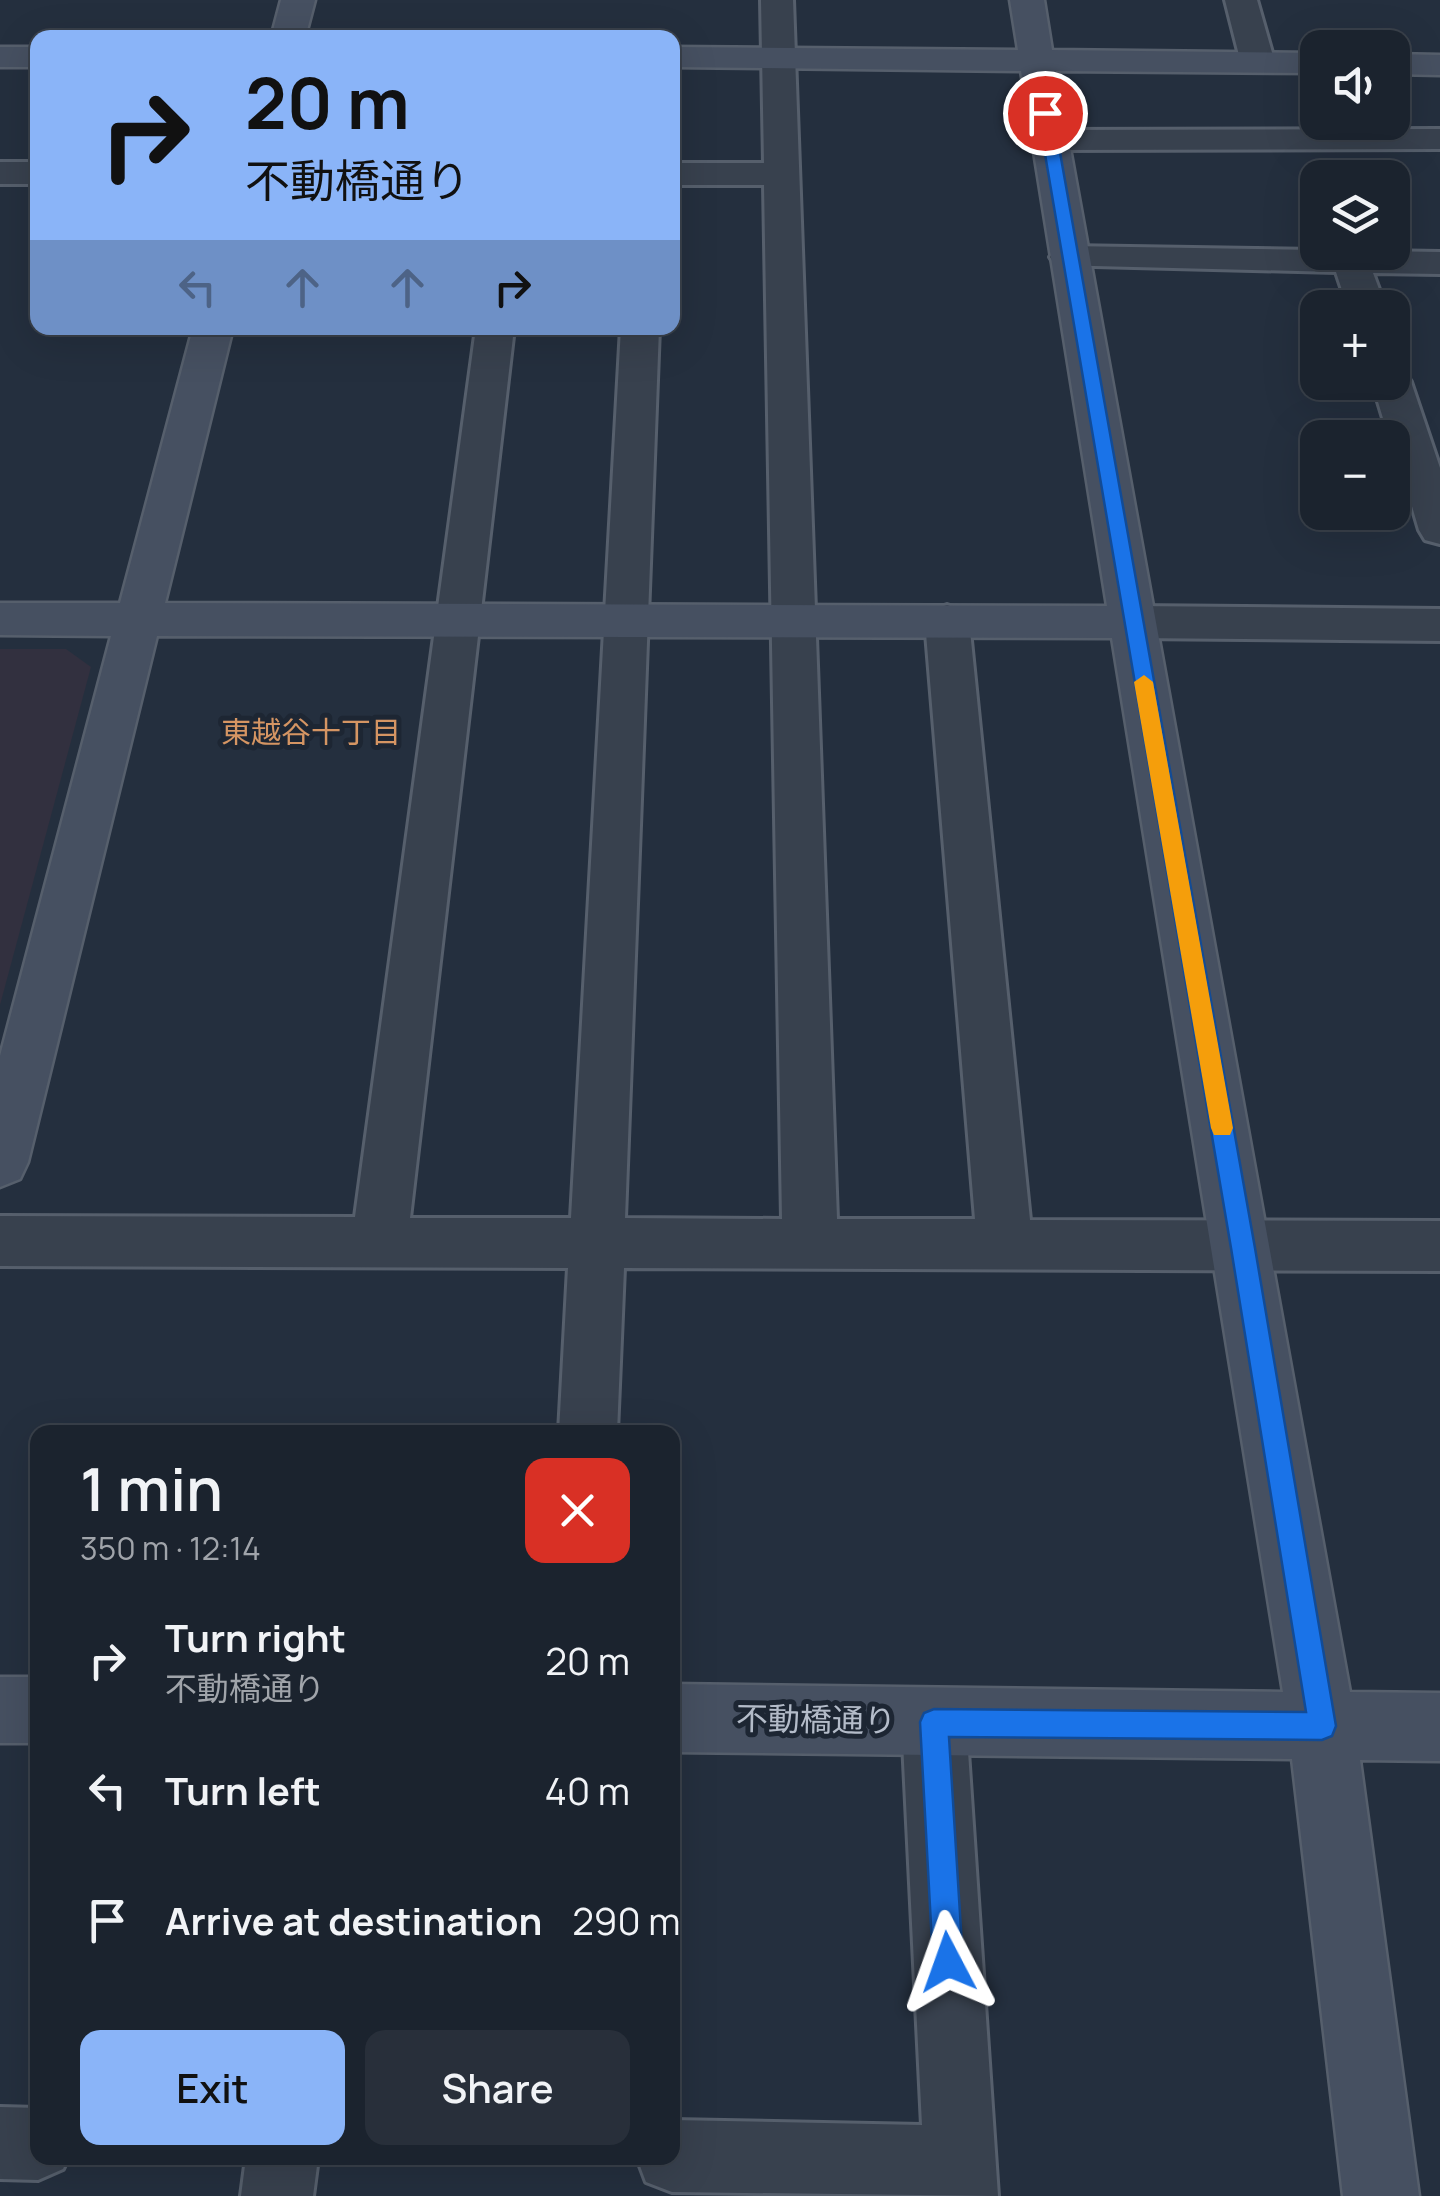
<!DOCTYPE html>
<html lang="en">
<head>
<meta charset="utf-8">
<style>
  :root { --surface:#1b232e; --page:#282f3a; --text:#f1f3f6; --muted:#a0a4aa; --line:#39404a; --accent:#8ab4f8 }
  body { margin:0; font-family:Manrope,"Noto Sans JP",sans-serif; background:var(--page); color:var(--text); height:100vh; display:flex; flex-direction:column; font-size:38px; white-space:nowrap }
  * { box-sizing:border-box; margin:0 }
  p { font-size:32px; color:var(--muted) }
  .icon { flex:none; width:55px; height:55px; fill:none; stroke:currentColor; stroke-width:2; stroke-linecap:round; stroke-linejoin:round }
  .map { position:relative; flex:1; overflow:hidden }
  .sheet { position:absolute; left:30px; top:1425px; width:650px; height:740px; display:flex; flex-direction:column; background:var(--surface); border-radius:20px; box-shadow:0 10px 40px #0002,0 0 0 2px var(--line) }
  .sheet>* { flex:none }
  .hud { position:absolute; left:30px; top:30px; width:650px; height:305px; border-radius:20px; box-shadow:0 10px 40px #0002,0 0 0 2px var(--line); background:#8ab4f8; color:#111; overflow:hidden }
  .buttons { position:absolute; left:1300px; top:30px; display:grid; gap:20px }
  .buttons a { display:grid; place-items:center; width:110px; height:110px; border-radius:20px; background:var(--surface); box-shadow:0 10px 40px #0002,0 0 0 2px var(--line); font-size:50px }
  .pin { position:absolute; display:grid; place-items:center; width:85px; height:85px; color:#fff; margin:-42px; border:5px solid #fff; border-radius:50%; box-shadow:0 2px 10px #0007 }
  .me { position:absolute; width:110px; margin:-55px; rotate:356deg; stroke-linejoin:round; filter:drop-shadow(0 0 8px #0008) }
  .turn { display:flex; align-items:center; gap:35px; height:210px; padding:0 50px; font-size:45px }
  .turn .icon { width:130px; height:130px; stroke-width:2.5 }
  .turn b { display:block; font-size:70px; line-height:85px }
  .lanes { display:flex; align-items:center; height:95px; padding:0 50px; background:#0003; justify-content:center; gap:50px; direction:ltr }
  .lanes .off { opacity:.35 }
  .round { display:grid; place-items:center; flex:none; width:105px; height:105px; border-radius:20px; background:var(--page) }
  .overview { display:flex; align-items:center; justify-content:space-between; height:170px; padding:0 50px }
  h1 { font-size:60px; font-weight:600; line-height:75px }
  .cta { display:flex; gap:20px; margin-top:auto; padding:20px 50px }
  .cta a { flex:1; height:115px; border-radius:20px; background:var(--accent); color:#111; font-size:40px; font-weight:600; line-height:115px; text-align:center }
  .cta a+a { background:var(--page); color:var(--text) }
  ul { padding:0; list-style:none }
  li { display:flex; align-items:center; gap:30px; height:130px; padding:0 50px }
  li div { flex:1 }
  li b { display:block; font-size:38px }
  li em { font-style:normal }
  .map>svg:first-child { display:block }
</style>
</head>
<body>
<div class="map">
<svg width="1440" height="2196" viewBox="0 0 1440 2196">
  <rect width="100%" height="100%" fill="#242f3e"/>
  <path fill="#32303f" d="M0,649H66L91,667L0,1005Z"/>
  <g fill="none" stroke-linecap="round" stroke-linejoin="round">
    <defs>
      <path id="street" d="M761,0H793L837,1219H975L925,621L932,610L947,605L962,610L969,621L1030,1220L1440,1221V1271L624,1268L617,1432H559L568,1268L0,1266V1216L355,1217L476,328H514L410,1218H571L621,328H659L625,1218L782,1219L764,185H672V163H764Z
        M1225,0H1257L1275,63L1270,70H1246L1241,63Z
        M1440,129V149L1049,150L1037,147L1032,140L1037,133L1049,130Z
        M0,162H38V184H0Z
        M1068,246L1440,252V274L1373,273L1386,308H1348L1336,272L1055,265L1050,257L1055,249Z
        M1392,370L1405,373L1411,382L1440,468V544L1425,540L1419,530L1392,438H1389L1372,382H1392Z
        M1133,606L1440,609V641L1133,638L1118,633L1111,622L1118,611Z
        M934,1690L957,1699L966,1722L998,2196L672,2192L646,2182L637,2158H672V2120L922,2125L902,1722L911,1699Z
        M0,2107L38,2108V2158H68L63,2169L38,2180L0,2179Z
        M246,2158H318L313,2196H241Z"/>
      <path id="secondary" d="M281,0H315L305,38H271Z
        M1010,0H1044L1052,50L1318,53V73L1056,71L1350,1692L1440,1693V1761L1360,1760L1419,2196H1343L1292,1759L672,1752V1684L1283,1692L1112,638L157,636L28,1162L20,1179L0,1187V1056L111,636L0,635V603H120L193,328H233L165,603L1107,606L1021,71L672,67V47L1018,50Z
        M0,47H38V67H0Z
        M1392,54L1440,55V75L1392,74Z
        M0,1677H38V1743H0Z"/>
    </defs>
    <use href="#street" stroke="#565f6c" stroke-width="6"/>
    <use href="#secondary" stroke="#565f6c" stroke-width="5"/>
    <use href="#street" fill="#38414e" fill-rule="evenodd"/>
    <use href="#secondary" fill="#465061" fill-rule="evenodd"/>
  </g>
  <path fill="#1a73e8" stroke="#114b97" stroke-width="2.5" d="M1045,109L1053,113L1255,1248L1336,1726L1332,1736L1322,1740L949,1737L963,1962L959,1973L948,1977L938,1973L933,1962L920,1722L924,1713L934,1709L1306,1712L1231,1248L1038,113Z"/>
  <path fill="#f59e0b" d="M1144,675L1153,682L1233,1128L1230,1135H1214L1211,1128L1134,682Z"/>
  <g text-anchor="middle" stroke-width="10" stroke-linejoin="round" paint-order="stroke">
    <g font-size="30" fill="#d59563" stroke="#1d2633">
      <text x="311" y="743">東越谷十丁目</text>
    </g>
    <g font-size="32" fill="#b4bcc9" stroke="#1d2633">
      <text transform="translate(816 1720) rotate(1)" y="11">不動橋通り</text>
    </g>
  </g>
</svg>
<div class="buttons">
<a><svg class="icon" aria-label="sound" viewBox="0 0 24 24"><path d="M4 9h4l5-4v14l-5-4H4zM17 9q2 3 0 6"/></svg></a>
<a><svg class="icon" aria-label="layers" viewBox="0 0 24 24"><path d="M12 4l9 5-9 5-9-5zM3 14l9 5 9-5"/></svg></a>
<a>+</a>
<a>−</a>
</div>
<div class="pin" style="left:1045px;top:113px;background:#d93025"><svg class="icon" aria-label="arrive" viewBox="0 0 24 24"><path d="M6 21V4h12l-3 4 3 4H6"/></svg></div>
<svg class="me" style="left:948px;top:1962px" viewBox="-20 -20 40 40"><path d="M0-17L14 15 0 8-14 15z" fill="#1a73e8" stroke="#fff" stroke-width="4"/></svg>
<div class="hud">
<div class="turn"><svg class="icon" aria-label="right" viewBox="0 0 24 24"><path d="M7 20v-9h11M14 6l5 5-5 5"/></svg><div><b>20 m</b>不動橋通り</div></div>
<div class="lanes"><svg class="icon off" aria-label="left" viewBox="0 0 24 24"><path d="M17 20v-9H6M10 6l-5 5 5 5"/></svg><svg class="icon off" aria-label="ahead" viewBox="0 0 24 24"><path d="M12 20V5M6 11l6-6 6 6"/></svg><svg class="icon off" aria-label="ahead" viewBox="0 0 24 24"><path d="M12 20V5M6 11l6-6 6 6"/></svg><svg class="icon" aria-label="right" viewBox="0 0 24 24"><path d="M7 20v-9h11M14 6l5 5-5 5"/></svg></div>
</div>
<section class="sheet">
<div class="overview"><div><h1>1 min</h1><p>350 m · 12:14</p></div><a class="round" style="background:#d93025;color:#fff"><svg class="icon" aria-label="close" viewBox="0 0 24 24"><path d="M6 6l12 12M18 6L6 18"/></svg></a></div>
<ul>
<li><svg class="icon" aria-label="right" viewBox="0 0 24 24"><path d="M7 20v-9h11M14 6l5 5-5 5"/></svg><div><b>Turn right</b><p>不動橋通り</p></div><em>20 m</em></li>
<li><svg class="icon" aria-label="left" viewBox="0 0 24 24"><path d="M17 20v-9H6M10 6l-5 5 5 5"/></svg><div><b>Turn left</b></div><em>40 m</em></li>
<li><svg class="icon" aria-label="arrive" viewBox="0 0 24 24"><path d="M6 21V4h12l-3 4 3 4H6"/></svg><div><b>Arrive at destination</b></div><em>290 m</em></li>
</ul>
<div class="cta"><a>Exit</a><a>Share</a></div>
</section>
</div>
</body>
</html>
